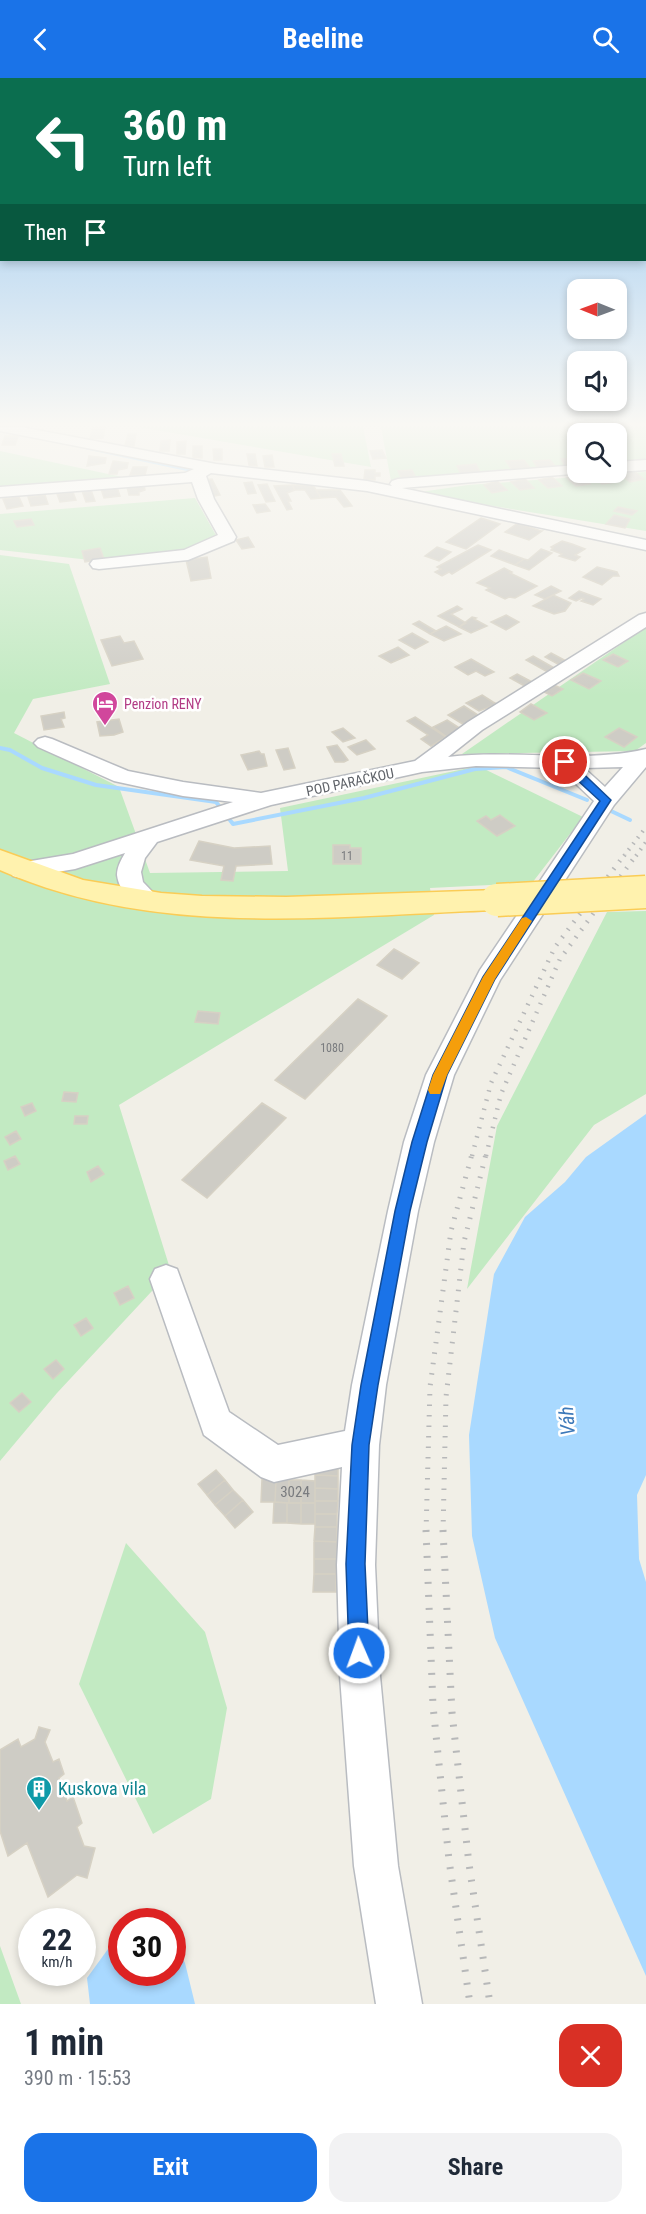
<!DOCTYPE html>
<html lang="en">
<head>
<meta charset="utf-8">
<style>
  :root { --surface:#fff; --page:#f2f2f3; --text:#1f2937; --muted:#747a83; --accent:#1a73e8 }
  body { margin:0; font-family:"Roboto Condensed",sans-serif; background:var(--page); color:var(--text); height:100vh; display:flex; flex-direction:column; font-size:22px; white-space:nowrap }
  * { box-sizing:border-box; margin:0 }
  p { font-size:20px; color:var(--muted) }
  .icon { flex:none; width:33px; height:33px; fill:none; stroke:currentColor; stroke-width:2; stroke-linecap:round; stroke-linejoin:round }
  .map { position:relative; height:1926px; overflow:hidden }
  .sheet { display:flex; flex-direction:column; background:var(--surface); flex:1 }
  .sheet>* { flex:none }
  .banner { position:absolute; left:0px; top:0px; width:646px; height:183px; box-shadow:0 3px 9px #0003; background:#0b6e4f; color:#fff; overflow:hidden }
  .needle { width:39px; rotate:271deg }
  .fabs { position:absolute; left:567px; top:201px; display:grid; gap:12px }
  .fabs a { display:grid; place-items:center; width:60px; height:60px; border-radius:12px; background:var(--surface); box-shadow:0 3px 9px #0003; font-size:30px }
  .speed { position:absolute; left:18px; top:1830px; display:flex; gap:12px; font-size:30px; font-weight:700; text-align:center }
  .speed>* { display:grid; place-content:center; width:78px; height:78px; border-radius:50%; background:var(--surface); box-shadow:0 3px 9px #0003; line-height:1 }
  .speed small { font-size:15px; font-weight:400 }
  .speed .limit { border:9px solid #d22; background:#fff; color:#111 }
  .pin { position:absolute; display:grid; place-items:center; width:51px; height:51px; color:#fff; margin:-26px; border:3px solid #fff; border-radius:50%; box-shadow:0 2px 6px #0007 }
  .me { position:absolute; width:66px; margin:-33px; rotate:358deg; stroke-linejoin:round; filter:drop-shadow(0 0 4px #0008) }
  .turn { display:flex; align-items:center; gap:21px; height:126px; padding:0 24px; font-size:27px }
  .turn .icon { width:78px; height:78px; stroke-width:2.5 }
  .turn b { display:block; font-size:42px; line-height:51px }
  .then { display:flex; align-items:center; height:57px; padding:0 24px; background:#0003; gap:12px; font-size:22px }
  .round { display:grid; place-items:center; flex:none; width:63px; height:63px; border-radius:18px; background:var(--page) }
  .summary { display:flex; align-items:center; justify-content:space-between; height:102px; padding:0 24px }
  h1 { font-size:36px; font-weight:700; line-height:45px }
  .action { display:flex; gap:12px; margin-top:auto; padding:12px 24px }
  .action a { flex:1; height:69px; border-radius:18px; background:var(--accent); color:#fff; font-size:24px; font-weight:700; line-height:69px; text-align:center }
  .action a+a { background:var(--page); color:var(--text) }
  header { display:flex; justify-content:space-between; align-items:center; height:78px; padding:0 24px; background:var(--accent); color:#fff; font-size:27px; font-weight:700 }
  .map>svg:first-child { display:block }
</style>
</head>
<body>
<header><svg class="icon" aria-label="back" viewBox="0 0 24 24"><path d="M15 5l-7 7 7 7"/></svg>Beeline<svg class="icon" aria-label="search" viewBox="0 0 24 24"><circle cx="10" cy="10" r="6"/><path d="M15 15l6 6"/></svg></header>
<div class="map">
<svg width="646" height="1926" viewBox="0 0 646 1926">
  <rect width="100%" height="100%" fill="#f1efe7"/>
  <path fill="#c2eac2" d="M138,349H363L371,389Z
    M381,349H646V384L617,386L616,356H578L577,389L391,403Z
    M0,373L127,400L0,410Z
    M646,394V453L414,415L468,407Z
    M195,420L222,468L90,482L0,472V436Z
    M0,477L69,486L110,606L33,621L14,655L119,709L150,795L288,793L280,730L478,688L583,739L532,805L430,810L434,837L119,1027L172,1197L152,1213L57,1315L0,1383Z
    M646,549V665L635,673L462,676Z
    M646,833V1016L594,1047L467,1211L497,1048L607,834Z
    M126,1465L205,1554L227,1630L211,1721L153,1756L79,1606Z
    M0,1868L21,1926H0Z"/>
  <path fill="#a9d9ff" d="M646,1036V1397L637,1417L639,1481L646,1504V1898L495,1560L472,1458L469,1357L494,1196L525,1139L565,1104L586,1079Z
    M121,1856L122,1894H172L173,1865L185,1885L195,1926H90L87,1900L116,1860Z"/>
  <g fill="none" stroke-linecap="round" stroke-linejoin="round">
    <path stroke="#a9d9ff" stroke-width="3" d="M87,370L194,393"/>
    <path stroke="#a9d9ff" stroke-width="4" d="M0,670L10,672L42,690L96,707L216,724L233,746L364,720L475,691L506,689L587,722
      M611,733L630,742"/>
  </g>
  <path fill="#ceccc5" stroke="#d6d1c4" stroke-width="1.5" d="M105,349L103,360L90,361L92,350Z
    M128,356H136L134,368L125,367Z
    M5,358H18L15,367H2Z
    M170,362L169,373H160L161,363Z
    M186,363L185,376H177V364Z
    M193,368H202V380L193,379Z
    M213,371H222V382H214Z
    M382,372L386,380L373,381L370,373Z
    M247,376H255L257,388L249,387Z
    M332,376H341L344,388H335Z
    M272,377L274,389H265L263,378Z
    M89,378L106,380L105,385L87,388Z
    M575,380L578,387L565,388L561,381Z
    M524,382L530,390L512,392L506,383Z
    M550,382L555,388L538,390L533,383Z
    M113,383L128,385L127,390L118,392L117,396H109Z
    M476,386L480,394L461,396L457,388Z
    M133,389H147L145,397H130Z
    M365,392H375V395H380V398H375V402L364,401Z
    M412,392L416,400L402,401L398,393Z
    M634,393L644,401L630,404L620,396Z
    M606,395L616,404L602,406L593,398Z
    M581,397L590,406L576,408L567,400Z
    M552,399L562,408L548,410L539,402Z
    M212,401L220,417L210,419L203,402Z
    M525,401L534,410L520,412L511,404Z
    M497,403L507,412L492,415L484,407Z
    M252,404L256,415L248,416L244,405Z
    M267,406L275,423L266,424L258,407Z
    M144,407L145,412L139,414V417H129L127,409Z
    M292,407L295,412L287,415L291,423H288L292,431L287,432L274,408Z
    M292,407H313L321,420L311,421L305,412H295Z
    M117,409L120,418L104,420L101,411Z
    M91,412L95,423L86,424L82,413Z
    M316,412H340L352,428L344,429L336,419L321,420Z
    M73,414L76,422L60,424L57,416Z
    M45,417L48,426L31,428L28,419Z
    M19,419L23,428L7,431L3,421Z
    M265,426L270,433L257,435L253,427Z
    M618,429L637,433L632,437L614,433Z
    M614,437L630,441L625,450L606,446Z
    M481,440L500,446L466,471L446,464Z
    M31,441L34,447L17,449L14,443Z
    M518,445L541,453H542L529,462L505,454Z
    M248,459L254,469L242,471L236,462Z
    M562,463L572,466L585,471L575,477L580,479L575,483L559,478L562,476L551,472L553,470L551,469Z
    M478,467L491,472L452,496L449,494L442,498L435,494L441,491L437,489Z
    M437,469L451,474L439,483L425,478Z
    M100,470L104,481L85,484L82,473Z
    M541,471L552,475L529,492L515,487L524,481L528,482Z
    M499,472L524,481L515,487L491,478Z
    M207,479L211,500L191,503L186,482Z
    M597,489L617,494L619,498H613L602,507L583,499Z
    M504,490L512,494L510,495L537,508L515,520L509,519L505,521L486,512L490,510L477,505Z
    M551,508L561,513L545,521L535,517Z
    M579,513L601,521L593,527L581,523L584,521L582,520L576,523L569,520Z
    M553,517L571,525L565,533L554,536L533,528Z
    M457,528L462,531L451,536L466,545L459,549L438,538Z
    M506,537L519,544L506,552L491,544Z
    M472,539L476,540L474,541L487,548L471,555L459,549Z
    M419,543L429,549L436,553L430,556L413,546Z
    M446,548L461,556L444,563L430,556Z
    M412,555L428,564L415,571L399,562Z
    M120,558L124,565L134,563L143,581L112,588L101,562Z
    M398,569L409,577L391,585L379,578Z
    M551,575L570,585L563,589L545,579Z
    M613,576L628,583L618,589L603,582Z
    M533,578L558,592L551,596L526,582Z
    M471,581L494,594L485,598L476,593L468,597L455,589Z
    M583,595L601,603L589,611L571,602Z
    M517,596L536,606L528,610L510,600Z
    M554,607L563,611L552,618L544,614Z
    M482,617L493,624L497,626L479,633L466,625Z
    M531,626L547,635L534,642L520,634Z
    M464,628L481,639L466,648L448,637Z
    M64,634L65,640L61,641L64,649L44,652L41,638Z
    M415,639L446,659L431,668L421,661L428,657L407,643Z
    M119,641L123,654L114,657L100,658L97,644Z
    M447,642L461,651L447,659L433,649Z
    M343,650L355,660L343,664L332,654Z
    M619,650L637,659L624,669L605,659Z
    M366,662L375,671L357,677L348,669Z
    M337,667L348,682L344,684H335L327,669Z
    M288,670L295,690L284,692L276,672Z
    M259,673L261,676H264L267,688L248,692L241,677Z
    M500,737L515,748L497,758L477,743L486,738L491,742Z
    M199,763L234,770L270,768L272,786L236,788L233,803L221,802L224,788L190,782Z
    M333,767H350V770H361V786H333Z
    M394,871L419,885L402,901L377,887Z
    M358,921L387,938L305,1021L275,1002Z
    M198,933L220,935L218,946L195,944Z
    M64,1014L78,1015L76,1024L62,1023Z
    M32,1025L36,1033L25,1038L21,1029Z
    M262,1025L286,1040L207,1120L182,1102Z
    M75,1038H88L87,1046H74Z
    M16,1053L21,1061L10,1067L5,1059Z
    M15,1078L20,1086L8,1092L4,1083Z
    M98,1088L104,1096L91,1104L87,1094Z
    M128,1208L134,1220L120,1227L114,1215Z
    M86,1240L93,1250L81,1258L74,1247Z
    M56,1282L64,1291L53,1301L44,1291Z
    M22,1315L31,1324L19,1334L10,1325Z
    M315,1383L338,1384V1398L315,1397Z
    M216,1392L225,1402L207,1417L198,1406Z
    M315,1397L338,1398V1411L315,1410Z
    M262,1401L276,1402L275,1424H261Z
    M225,1402L233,1412L215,1427L207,1417Z
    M276,1402H289V1425L275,1424Z
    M289,1402H301V1425H289Z
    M301,1402L315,1403V1425H301Z
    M315,1410L338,1411V1423H315Z
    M233,1412L243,1422L225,1438L215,1427Z
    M243,1422L253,1434L235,1450L225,1438Z
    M315,1423H338L337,1436H315Z
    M274,1424L287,1425V1445H273Z
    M287,1425H301V1446L287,1445Z
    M301,1425H315V1446H301Z
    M315,1436H337V1449H315Z
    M315,1449H337V1464L314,1463Z
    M314,1463L337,1464V1481H314Z
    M314,1481H337L336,1496H314Z
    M314,1496H336V1514H313Z
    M39,1649L50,1652L45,1664L53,1684L59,1681L64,1696L59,1700L67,1723L73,1719L82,1745L77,1749L84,1768L95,1770L87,1800L77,1797L48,1819L27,1765L8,1778L0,1753V1672L18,1661L21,1669L35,1661Z"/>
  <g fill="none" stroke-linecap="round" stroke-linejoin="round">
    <defs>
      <path id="minor" d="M0,349H21L216,386L367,403L392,408L390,406L392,403L398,401L578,387V394L584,395L402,410L646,462V472L367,413L211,395L206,398L214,421L236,459L234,463L188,482L99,491L93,490L90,486L93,482L184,472L218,457L198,421L192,404L0,419V409L185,395L194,391L0,353Z
        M646,382V392L616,394V384Z
        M646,535V549L482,652L448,679C513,671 582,686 646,671V689L614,727L500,902L454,997L434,1064L418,1133L386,1307L379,1367L375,1487L380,1598L398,1788L422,1926H376L354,1788L340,1598L337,1487L342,1389L274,1404L261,1399L204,1357L150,1201L155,1191L166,1187L177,1191L229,1334L278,1367L345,1353L352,1307L388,1133L404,1064L426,997L480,892L594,723L559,690L476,688L422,694L271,727L157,764L145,780L141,794L143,804L164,826L161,832C142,837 119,816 117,797C117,789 121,782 125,775L75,791L21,800L13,798L9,792L13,786L73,776L233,724L183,718L114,703L38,669L34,665L38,661L45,659L52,661L128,693L183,704L261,715L415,683L468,644L639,537ZM623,689L605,709L584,690Z"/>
      <path id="major" d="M0,772L83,802L161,815L202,818L286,819L497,812L507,815L512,822L507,829L497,832C331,838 156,861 0,792Z"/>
    </defs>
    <use href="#minor" stroke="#b9bcc1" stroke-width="3"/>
    <use href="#major" stroke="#facc56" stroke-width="3"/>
    <use href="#minor" fill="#fff" fill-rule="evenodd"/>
    <use href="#major" fill="#fff2ae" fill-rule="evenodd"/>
    <path stroke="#b7b8b9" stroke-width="4" stroke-dasharray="1.5 6" stroke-linecap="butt" d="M624,778L646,749
      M636,778L646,764"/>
    <path stroke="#b7b8b9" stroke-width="4.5" stroke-dasharray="1.5 8" stroke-linecap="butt" d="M472,1078L491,1005L555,869L625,776
      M486,1078L501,1016L560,881L637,776"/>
    <path stroke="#b7b8b9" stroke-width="5" stroke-dasharray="1.5 9" stroke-linecap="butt" d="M426,1454L430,1309L451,1153L472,1076
      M443,1454L446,1319L464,1164L486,1076"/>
    <path stroke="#b7b8b9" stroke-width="7" stroke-dasharray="2 11" stroke-linecap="butt" d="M426,1452L433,1628L449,1782L470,1926
      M443,1452L452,1635L469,1786L490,1926"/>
    <defs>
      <path id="major-bridge" d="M497,822L646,814"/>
    </defs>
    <use href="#major-bridge" stroke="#facc56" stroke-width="35" stroke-linecap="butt"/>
    <use href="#major-bridge" stroke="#fff2ae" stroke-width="32"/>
  </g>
  <linearGradient id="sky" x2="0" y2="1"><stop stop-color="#8fc3f1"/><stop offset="0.56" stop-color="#f9f8f4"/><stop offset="1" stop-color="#f9f8f4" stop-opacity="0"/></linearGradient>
  <rect width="646" height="618" fill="url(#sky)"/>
  <path fill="#1a73e8" stroke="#114b97" stroke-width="1.5" d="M565,681L569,682L611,722L495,901L447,997L427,1064L410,1133L378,1307L369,1367L365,1486L369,1575L366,1582L359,1585L352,1582L349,1575L346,1486L352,1367L361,1307L395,1133L412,1064L433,997L483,899L600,723L561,687L560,684Z"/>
  <path fill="#f59e0b" d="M526,839L532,843L495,901L447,997L440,1016H430L428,1012L433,997L483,899L522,840Z"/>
  <defs>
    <symbol id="hotel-pin" viewBox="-11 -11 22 30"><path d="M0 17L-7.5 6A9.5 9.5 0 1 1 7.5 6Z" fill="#d1479c" stroke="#fff"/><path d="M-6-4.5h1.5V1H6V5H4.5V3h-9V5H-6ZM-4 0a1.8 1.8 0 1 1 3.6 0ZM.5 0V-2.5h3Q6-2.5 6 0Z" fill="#fff"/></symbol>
    <symbol id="building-pin" viewBox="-11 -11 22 30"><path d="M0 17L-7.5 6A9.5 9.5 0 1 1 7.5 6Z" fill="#0f9aa8" stroke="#fff"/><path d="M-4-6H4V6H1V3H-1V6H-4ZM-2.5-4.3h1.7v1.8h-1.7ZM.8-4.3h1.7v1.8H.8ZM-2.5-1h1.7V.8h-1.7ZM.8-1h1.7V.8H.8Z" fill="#fff"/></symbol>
  </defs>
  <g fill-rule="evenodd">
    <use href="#hotel-pin" x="90" y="611" width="30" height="40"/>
    <use href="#building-pin" x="24" y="1696" width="30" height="40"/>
  </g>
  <g text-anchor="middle" stroke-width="5" stroke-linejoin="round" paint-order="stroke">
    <g font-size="12" fill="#7a7c7f">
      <text x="347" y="782">11</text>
      <text x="332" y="974">1080</text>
    </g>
    <g font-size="14" fill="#b23c85" stroke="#fff" text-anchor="start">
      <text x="124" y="631">Penzion RENY</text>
    </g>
    <g font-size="14" fill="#5e6268" stroke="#fff">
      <text transform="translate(350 704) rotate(-12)" y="5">POD PARAČKOU</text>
    </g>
    <g font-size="15" fill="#7a7c7f">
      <text x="295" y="1419">3024</text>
    </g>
    <g font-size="18" fill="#0d838f" stroke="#fff" text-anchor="start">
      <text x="58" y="1717">Kuskova vila</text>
    </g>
    <g font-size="20" font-style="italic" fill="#3d79b9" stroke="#fff">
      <text transform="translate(567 1343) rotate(-94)" y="7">Váh</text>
    </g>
  </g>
</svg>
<div class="fabs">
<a><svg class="needle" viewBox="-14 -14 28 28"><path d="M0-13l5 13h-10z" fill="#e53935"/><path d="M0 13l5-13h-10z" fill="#747a83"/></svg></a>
<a><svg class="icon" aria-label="sound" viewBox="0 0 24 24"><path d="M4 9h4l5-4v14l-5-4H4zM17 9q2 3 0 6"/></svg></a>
<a><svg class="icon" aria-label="search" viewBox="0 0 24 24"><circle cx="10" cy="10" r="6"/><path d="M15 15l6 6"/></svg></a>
</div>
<div class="speed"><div>22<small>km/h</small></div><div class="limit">30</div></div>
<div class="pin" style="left:565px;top:684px;background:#d93025"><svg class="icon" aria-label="arrive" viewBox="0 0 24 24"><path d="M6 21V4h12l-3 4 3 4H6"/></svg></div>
<svg class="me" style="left:359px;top:1575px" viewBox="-20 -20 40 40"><circle r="17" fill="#1a73e8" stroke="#fff" stroke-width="3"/><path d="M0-11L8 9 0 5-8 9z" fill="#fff"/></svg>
<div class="banner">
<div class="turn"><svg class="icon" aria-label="left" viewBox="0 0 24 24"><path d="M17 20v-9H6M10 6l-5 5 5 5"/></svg><div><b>360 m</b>Turn left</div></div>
<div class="then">Then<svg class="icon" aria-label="arrive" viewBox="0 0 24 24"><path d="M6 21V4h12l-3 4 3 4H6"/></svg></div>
</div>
</div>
<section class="sheet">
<div class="summary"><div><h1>1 min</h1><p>390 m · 15:53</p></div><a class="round" style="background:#d93025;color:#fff"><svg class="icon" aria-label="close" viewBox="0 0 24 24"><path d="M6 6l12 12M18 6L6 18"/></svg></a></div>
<div class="action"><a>Exit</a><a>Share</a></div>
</section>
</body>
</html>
